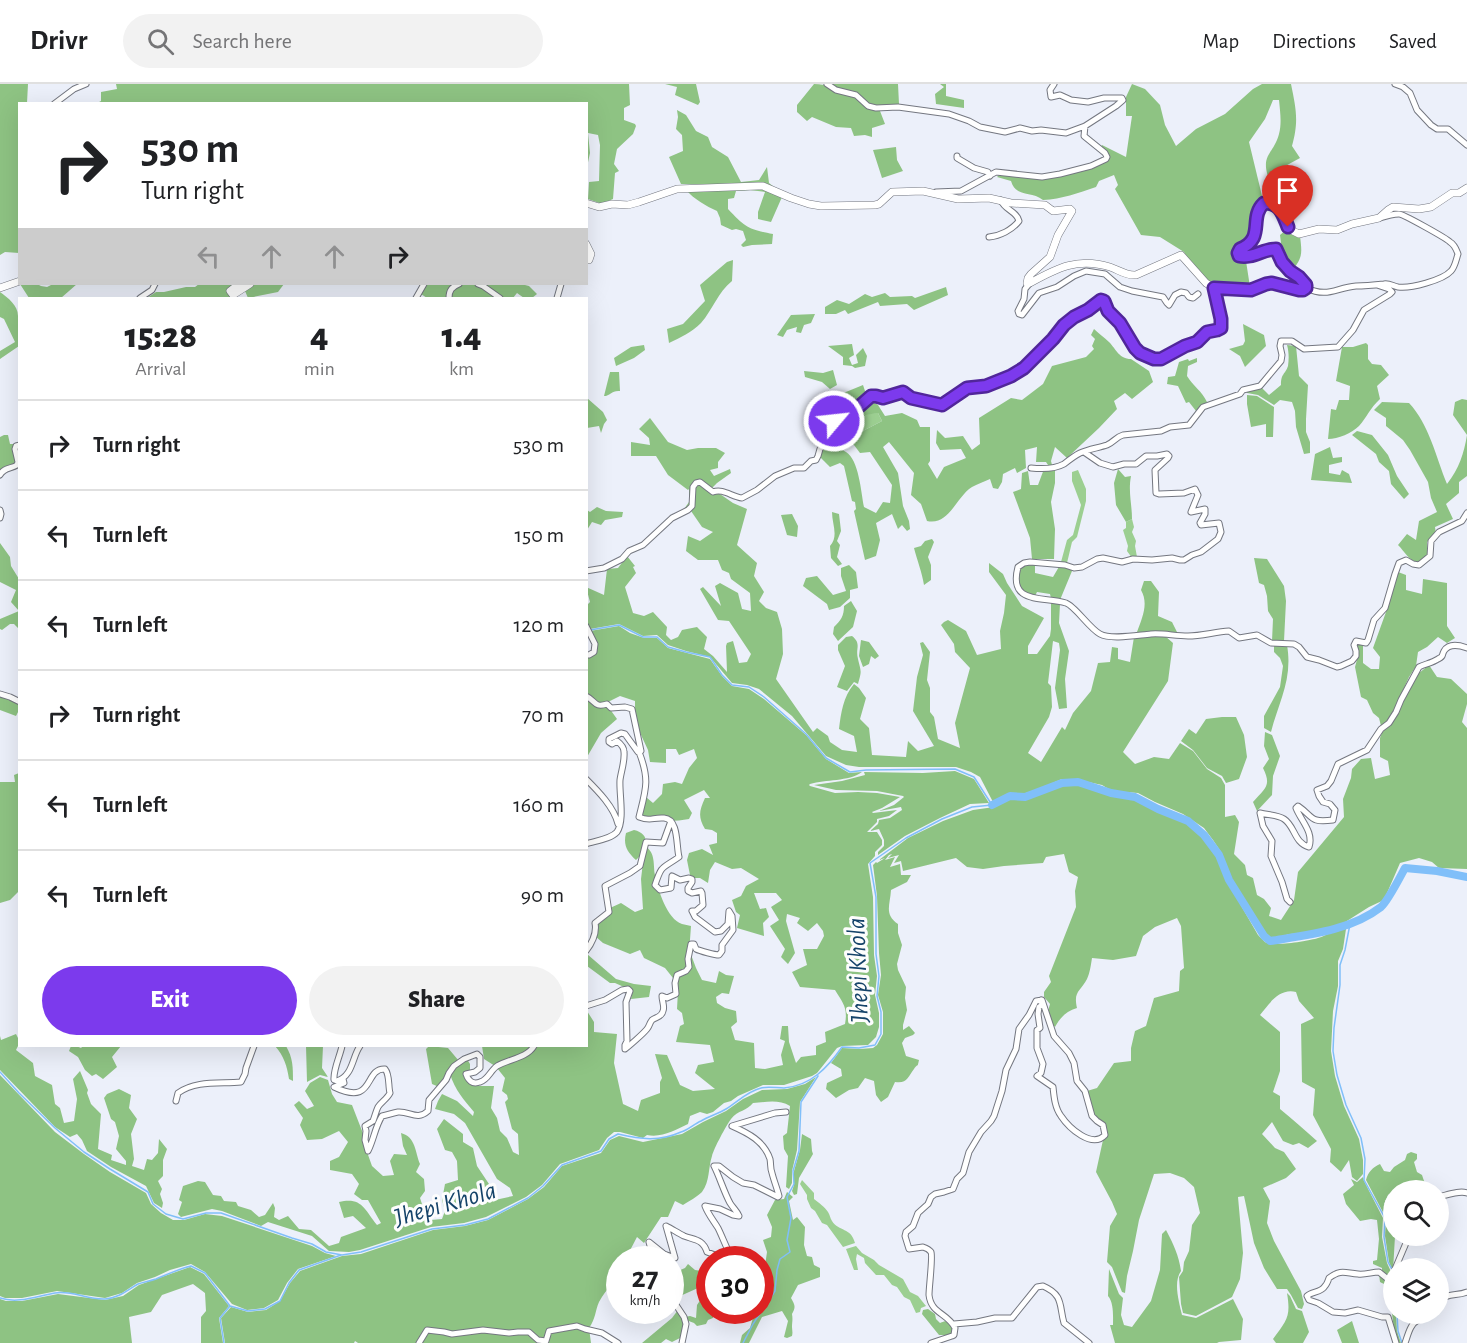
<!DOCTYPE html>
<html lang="en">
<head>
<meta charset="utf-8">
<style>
  :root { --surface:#fff; --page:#f2f2f2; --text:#202124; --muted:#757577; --line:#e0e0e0; --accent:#7c3aed }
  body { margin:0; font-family:"Alegreya Sans",sans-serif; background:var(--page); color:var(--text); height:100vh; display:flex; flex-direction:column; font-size:22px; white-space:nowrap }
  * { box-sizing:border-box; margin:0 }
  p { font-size:20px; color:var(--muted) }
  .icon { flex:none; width:33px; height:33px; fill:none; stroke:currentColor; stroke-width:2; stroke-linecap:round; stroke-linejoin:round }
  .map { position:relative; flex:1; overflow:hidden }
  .sheet { position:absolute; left:18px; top:213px; width:570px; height:750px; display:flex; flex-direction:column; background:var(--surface); border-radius:0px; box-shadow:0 6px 24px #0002 }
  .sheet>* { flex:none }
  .banner { position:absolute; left:18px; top:18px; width:570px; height:183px; border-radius:0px; box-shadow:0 6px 24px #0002; background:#fff; color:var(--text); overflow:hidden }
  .fabs { position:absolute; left:1383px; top:1096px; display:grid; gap:12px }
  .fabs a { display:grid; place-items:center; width:66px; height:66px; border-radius:50%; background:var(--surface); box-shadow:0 6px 24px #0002; font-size:30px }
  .speed { position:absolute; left:606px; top:1162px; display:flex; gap:12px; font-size:30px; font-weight:700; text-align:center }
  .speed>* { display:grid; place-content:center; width:78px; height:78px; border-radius:50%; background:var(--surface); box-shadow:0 6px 24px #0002; line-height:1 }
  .speed small { font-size:15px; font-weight:400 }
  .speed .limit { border:9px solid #d22; background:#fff; color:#111 }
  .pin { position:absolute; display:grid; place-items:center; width:51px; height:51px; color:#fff; margin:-62px -26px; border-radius:50% 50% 50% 0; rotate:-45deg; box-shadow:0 0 6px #0007 }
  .pin .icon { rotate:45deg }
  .me { position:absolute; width:66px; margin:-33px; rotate:62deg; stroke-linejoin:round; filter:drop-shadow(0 0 4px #0008) }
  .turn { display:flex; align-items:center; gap:21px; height:126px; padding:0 24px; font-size:27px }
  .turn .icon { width:78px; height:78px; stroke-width:2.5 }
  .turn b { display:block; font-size:42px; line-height:51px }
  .lanes { display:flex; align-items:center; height:57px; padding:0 24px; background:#0003; justify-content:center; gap:30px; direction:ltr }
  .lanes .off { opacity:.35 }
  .eta { display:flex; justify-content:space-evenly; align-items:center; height:102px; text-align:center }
  .eta b { font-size:36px; font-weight:800; line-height:42px }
  .button { display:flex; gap:12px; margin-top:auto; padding:12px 24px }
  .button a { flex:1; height:69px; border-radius:36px; background:var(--accent); color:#fff; font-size:24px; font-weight:800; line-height:69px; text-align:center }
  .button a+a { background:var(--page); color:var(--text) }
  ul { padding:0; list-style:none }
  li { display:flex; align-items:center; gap:18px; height:90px; padding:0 24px; border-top:2px solid var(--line) }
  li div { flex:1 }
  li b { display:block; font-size:22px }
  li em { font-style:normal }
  header { display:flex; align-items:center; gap:36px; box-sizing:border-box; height:84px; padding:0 30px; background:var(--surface); border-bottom:2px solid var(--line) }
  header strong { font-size:28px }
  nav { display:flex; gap:33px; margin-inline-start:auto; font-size:21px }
  .search { width:420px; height:54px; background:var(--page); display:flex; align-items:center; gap:15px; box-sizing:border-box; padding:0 21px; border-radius:33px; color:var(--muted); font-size:22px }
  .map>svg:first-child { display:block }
</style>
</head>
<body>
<header>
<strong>Drivr</strong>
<div class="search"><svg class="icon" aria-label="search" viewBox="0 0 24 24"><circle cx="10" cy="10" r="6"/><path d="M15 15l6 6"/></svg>Search here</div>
<nav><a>Map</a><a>Directions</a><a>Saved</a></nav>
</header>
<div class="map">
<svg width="1467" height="1259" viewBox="0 0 1467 1259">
  <rect width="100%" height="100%" fill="#ecf0fa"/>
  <path fill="#9ccf91" d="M878,329L882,337L859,349L848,350L846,339L841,333L851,330Z
    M1078,386L1086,405V417L1077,453L1072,458L1067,479L1061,478L1067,456L1073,451L1081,421L1072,397V388Z
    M1132,435L1134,443L1132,448L1136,457L1135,462L1137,473L1132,474L1127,467L1128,462L1123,446L1126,444V438Z
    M802,1096L814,1109V1115C819,1119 825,1123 828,1128C830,1131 830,1134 832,1137C839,1148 851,1143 855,1159L843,1163L827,1141L822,1139L815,1127L811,1124L807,1115V1111L800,1100Z
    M856,1162L862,1169L874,1176L879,1181L903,1195L910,1208L918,1212L926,1222L921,1224L920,1228L916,1229L910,1216L904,1213L897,1203L892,1201L884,1191H876L865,1179L864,1174L857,1170L856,1175L858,1186H854L846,1165Z"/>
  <path fill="#8ec383" d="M0,0H28L27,19L20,20L19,171V169L5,168L0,171Z
    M116,0H629L630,21L624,24V36L635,40L636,42L633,50L617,65L614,80L619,87L615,89L613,115L602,120L588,115L589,98L599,97L600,61L598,51L588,49L590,69L587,83L586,20H95L101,17V8L117,5Z
    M665,0H696L700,18L698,21L675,11L677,3Z
    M814,0C826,0 846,5 855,13C865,21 868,23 880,27L885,40L872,44V53L865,51L854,52L851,44L836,43L812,33L807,37L797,28V21Z
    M831,0H898L899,20L883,22L870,20L853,7L840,5Z
    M940,0H946V12L964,16V24L936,20L935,10L944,3Z
    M1132,0L1145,5L1160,21L1165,41L1176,62L1196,45L1225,30L1253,5L1262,0H1291C1296,25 1299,37 1292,62L1300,74L1278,86L1279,97L1270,98C1259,70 1273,72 1279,50C1282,39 1280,27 1279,16H1273L1265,35L1249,58L1263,116L1252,152L1237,171L1241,176L1246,177L1250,203L1214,201L1207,197L1191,180L1184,168L1160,153L1141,151L1115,105L1118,101L1114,91L1099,97L1096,103C1078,109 1062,115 1043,116C1031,106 1016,114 1011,97L997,93L1000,90L1041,95L1061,92L1100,81L1107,77L1110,72L1106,68L1100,64L1102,61L1126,73L1132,32H1126V13Z
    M677,26L686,31L696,47L708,53L712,63L728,73L741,98L759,96L767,83L769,99L774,103L681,100L669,73L683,67L682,51L676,45L678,33Z
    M896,63L897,76L903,87L882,94L873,66Z
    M764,105L782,113L771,138L758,135V128L765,108L750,106L736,107L734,114L728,115V125C746,144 748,145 773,150L772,160L752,161L743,163L741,161L746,156L743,147L736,145L732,146L721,141L720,134L717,127C706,122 694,115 686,106Z
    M1287,145L1290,149L1300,152C1302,169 1303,173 1292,187L1277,164L1281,159L1280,151Z
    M733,176L732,197C718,208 713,225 701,239C692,248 680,254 669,259L667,245L683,240L705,217L700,201L727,178Z
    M20,200H37L41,202L47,203L53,200H77L61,214H29Z
    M199,200H236L229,208L230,213L233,214L239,213L240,214H147L156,208H164L186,203H195Z
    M254,200H284L278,208L248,214L245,207Z
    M425,200H457L448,214H427L421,210Z
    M460,200H476L498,214H450L451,209Z
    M482,200H521L529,202L537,210L532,214H524L517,209L513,214H502Z
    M946,203L948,211L914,226L907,220L880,222L878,218L848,230L845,226L836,230H825V223L837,216L849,220L865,210L872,213L885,209L890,213L912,212L915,214Z
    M0,208C8,214 18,221 18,232C19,235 19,238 20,242L19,262L0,275V267L15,258L4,235L0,233Z
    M815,230L811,239L804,241L801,249L796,248L797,243L787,246L783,253L777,251L791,231Z
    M1243,240L1264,251L1266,262L1245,283L1240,272L1229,265L1243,261L1245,257Z
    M1094,245C1098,249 1104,253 1109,258C1116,265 1119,275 1131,275L1149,287L1153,298L1132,315L1125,309L1114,317L1117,325L1099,344L1067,374L1055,363L1051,377L1052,381H1048L1046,378H1036L1037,363L1025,366L1026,384L1017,389L1015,384L1003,390L1002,398L998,405L993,404L990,395C984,398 977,400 972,403C956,413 949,442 927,437L921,420L911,411L914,389L889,358L883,363L898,389L903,422L909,437L910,445L907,447L902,441L898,445L892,430L876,439L880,456L876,472L865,476L854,427L856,425L855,418L852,417L844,382L840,379L830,383L820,373L822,364L828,359C834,363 840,364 846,368C859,376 861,408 864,423L876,429L883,418L890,419L892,401L870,368L860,369L854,361L845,360L835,342L836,337L841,333L846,339L849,350L859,349L882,337L878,329L852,333L851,330L869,315L878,321L885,332L902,329L917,336L920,343H930V377L928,380L937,395L944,383L966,374L961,365L940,366L936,359L937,346L945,354L963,352L972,366L980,360L979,334L1011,314L1022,316L1043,300L1052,282L1086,273L1094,265L1092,262L1095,255L1091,251Z
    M1366,259L1368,261V275L1372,280L1381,281L1389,291L1377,302L1380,315C1370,324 1367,333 1359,342C1352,349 1338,355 1328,355L1331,325L1336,326L1339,316H1349L1350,302L1336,297L1342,263H1353Z
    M852,260L854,271L849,274L852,281L858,279L856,271L863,264L867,272L865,282L855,284L852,282L843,281V273L828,262Z
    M644,261L645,266L634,274L616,282L614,274L631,263Z
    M1287,261L1296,262L1299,292L1308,301L1306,335V348L1310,358V369L1304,370L1296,343L1295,327L1292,318L1280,316L1274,321L1258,311L1247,309V306L1262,304L1269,311L1281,301C1281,289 1285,291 1288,282C1289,275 1289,268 1287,261Z
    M1197,274V278L1188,282L1187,292C1193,302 1202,307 1207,318L1196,327L1189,318L1186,319L1178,302L1167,300L1168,293L1175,292L1179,278L1188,275L1189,277Z
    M833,286L837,301L830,305L822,298L805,293L804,287L823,289Z
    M610,288H619L620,307C612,306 610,312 604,312Z
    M863,301L865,307H869V312L853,325L850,320L845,323V327L838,331L831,351H825C827,335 829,329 842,321L841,310Z
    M1247,311L1257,312L1274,323L1273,353H1266V340L1251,343L1247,320Z
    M586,312L587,314L603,328L607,336L604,340L601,349L599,342L587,344Z
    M1462,315L1467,316V392L1459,398V409L1446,420L1453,435L1435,443L1436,450L1427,458V473C1414,486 1407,470 1398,461L1407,450L1416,456L1419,437L1437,428L1431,414L1428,398L1410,366L1403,356L1386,342V334L1374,326L1382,318L1409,319C1429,340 1436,373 1447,400C1459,385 1464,369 1467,351L1453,331L1455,318Z
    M650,334L668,358L687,366L698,364H716L725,369L718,378V384L710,386L714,392L730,385L731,389L717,399L711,405L695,398L691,421L682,428L689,418V405L688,406L668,391L656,372H631V358L650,361L649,354L639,345Z
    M1357,347L1372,351L1388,371L1397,392L1409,410L1404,415L1391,400L1389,387L1379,378L1376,370L1352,351Z
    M4,351H8L10,360H17L15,379L4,383L0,388V353Z
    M1330,363L1333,374L1342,373V378L1329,381V389L1340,391L1342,386L1349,390L1352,399L1311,396L1315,370Z
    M1044,385H1055V399L1051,418L1055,445L1054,475H1032L1030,454L1013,408L1021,405L1022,389L1028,387L1030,401H1038Z
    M1118,385L1125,393L1131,392C1128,408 1132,420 1132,435L1126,438L1116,421L1114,399Z
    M699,400L717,408L733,419L747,425L737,461L757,479L754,492L764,508L759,517L766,524L777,528L782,545L783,570L776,595L813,648L817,644L828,652L830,658L842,666L857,668L854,652L839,645C841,629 843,613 854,600L859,604L866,614L860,635L869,644L872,671L906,673L908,657L918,667L934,662L913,627L917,593L923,571L920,559L923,558L930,568L927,596L930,604V628L934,633L938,655L960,664L955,639L970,584L955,568L954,560L941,541L944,538L948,536L966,547L977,571L1001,565L1000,547L1004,529L1006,511L989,488V479L1003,490L1007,499L1022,522L1044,534L1028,562V570H1037L1050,552L1051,545V517L1060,520L1059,539L1069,567L1065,595L1067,624L1059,625L1055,604L1060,566L1059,559L1053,557L1048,599L1051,602L1052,623L1049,633L1028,669L1041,678L1062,643L1065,646L1073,629L1091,607L1098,579L1110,578L1112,563L1118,564V575L1130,578L1134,553L1165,552L1173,559L1168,597L1123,668L1135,680L1154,673L1169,675L1180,659L1193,667L1207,685L1221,694L1225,701V733L1235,731L1239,738L1234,770L1245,781L1247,791L1253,794L1257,811L1264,815L1271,824L1269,832L1281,836L1294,816L1298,788L1344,733L1343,715L1351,694L1352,685L1361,675L1371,674L1375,695L1390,691L1388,677L1380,673V654L1383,646L1403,615L1414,593L1429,581L1437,593L1451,595L1467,610V620L1462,638L1467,644V785L1439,784L1432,778L1419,774L1400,779L1384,816L1369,823L1339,842L1311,849L1290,850L1271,855L1263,846L1231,794L1221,768L1213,756L1204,744L1183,730L1155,718L1138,709L1112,707L1102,701L1079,696L1062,695L1036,706L1026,709L1010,710L993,718L980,693L971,688L956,683H859L846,681L826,672L792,632L759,605L747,601L732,599L710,573L686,567L668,561L657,551L643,552L619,540L590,545L587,540V521L590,518L586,503L604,511L607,485L618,484L627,472L635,482L633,483L636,489L625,503L633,529L644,532L653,528L667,543L666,551L671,556L678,553L682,546L697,543L707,553L704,565L713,572L727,588L726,562L727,559L733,557L739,579L747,578L751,570L729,537L718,536L700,505L703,503L721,522L715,502L720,499L738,509L742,525L751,527L750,509L731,495L729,489L722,486L718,476H698L686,467L688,452L700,457L713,448L702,443L691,427L694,419L695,403Z
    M597,423L606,427L623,428L622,433L605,436L601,441L592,438L587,446V426L590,428Z
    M832,428L839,430L841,447L837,457L840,461L837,473L842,480L838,482L831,474L830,462C839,452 832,440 832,428Z
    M792,430L798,442L797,453L787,451L781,431Z
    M932,455L934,458L928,473L931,481V496L924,501C922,488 917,476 914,464L921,462L925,457Z
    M0,459L10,473L11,482L19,495V545L14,540H10L2,546L0,545V535L19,527L11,518L16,506L0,498Z
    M1254,474L1267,475L1284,502L1286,517L1284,557H1272L1273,535L1268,527L1267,512L1264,501L1259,499Z
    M1035,479V489L1053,493L1060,481L1070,483L1072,487L1060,516L1051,514L1050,510L1037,508L1034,514C1019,507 1016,502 1018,485L1024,480Z
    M849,481L856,488L858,504L850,506V514L840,523L829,526L827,520L803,502L806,494L817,492L833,511L846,507L841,492V484Z
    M1398,488L1406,491V506L1422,510L1423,495L1447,499V542L1455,554L1447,559L1438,553L1427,563L1418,568L1416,582L1409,593L1393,629L1385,640L1381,642L1379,634L1373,629L1367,616L1361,613L1355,583L1358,572L1356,560L1361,559L1363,561V579L1371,585H1379L1380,573L1373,564L1386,528L1381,524L1387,512L1390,498L1395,495Z
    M1144,497H1151L1159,508L1158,532L1172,538L1177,548H1137C1142,534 1149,520 1141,506Z
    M851,517L857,527L853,543L838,557L833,550L834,543C841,536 844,532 844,522Z
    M619,542L630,549L644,554H657L668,564L710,575L722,592L732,602L749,605L764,615L806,651L826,675L849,689L862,688C848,698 826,695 810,700L809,701L810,702L835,709L858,708L877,709L900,713L882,724L872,728L873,729L897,726L889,732L877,735V738L867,748H877L882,756V761L875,768V772L868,780L873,813L874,871L877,892L875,911L879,929V943L876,953L868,961L842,962L837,964L817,989L812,992L784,1001H763L738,1012L731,1017L724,1019L713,1028L707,1030L700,1028L690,1032L688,1040C675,1046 662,1054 647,1051L643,1054L620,1048H614L607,1054L599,1066L560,1080L542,1101L526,1113L486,1133L464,1139L431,1143L360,1166L349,1168L329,1167L312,1152L268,1138L261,1142L222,1127L212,1125L181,1133L178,1130L182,1118L179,1116L183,1102L198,1097L205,1098L213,1111L221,1112L224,1117L236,1118L238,1122L251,1126L259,1133L265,1131L273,1119L275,1124L274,1133L279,1136L288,1132L299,1145L311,1146L329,1162L339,1159L341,1153L366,1144L353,1132L344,1134L339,1118C362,1113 364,1125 377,1141L381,1139L368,1116H362L354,1110L359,1100L352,1090L330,1086V1077L339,1073L348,1058L339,1047L322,1055L307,1056L300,1041L303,1034L294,1021L299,1017L307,1025L314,1022L305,1007L310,999L320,993L328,996L332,1010L337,1018L352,1021L364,1052L367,1068L372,1082L383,1092L394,1091L390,1077L394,1070L407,1071L403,1062L401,1049C416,1053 415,1068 420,1080L416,1088L424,1095L425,1107L420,1114L422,1120L426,1122L431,1136L442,1135L445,1127L442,1116L445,1100L458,1096L457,1077L452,1068L445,1066L437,1045L444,1035L463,1050V1058L473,1064L477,1082L491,1103L495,1116L513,1112L510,1104L497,1095L465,1039L454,1030L435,1025L438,1017L442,1010L457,1017L473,1032L474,1028C464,1016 455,1006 450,990L455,984L467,975L470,980V999L479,1002H494L491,1024L497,1034L500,1047L507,1054L513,1068L519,1071L518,1050L512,1045L505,1018L508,1015L507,1011L502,1007L505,994L497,984L535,962H586L587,927L594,938V948L617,950L614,979L623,1020L638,1027L641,1016L660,1009V998L662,994L655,970L667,971L680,1001L693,1007L715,1005L695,989L698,981L714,978L710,961L676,958L680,942L684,940L682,929L677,925L678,907L675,901L678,891L687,888L690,868L696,884L702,896L716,899L719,887L726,891L734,892L729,910L722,909L716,913L717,919L725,924L736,927L737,938L731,943L735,956L754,959L755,984L765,985L783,981L781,971L785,957L780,955L782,942H788L789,958L796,979L801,973L816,971V962L826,958L825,948L845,940C848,924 843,919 835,906L800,903L792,888L807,881L803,865H817L824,852L823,847L817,839L808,847L797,839L800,834L787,830L786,837L795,869L788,880L781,873L785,865L770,842L779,836L771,823L782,816L776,809H754L760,825L766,824L769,833L763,839L764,852L737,844L740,831L736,828L732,816L741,812L746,802L759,795L741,784L732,785L715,778L710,786L708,799L700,794H694L690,791L687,776L689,769L702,765L713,771L709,761L717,759V749L712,746L705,745C698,733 699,727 705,714H710L704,706L684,716L692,729L689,735C673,738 656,738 640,732L646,713L653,719L662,710L663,700L675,698L682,700L689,684L697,674L694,665L679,671L676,665H666V679L650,678L648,666L635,638V617L620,612L602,621L587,611V573L595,569L590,547Z
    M852,552C862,560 855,564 858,575C861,588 862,586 858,600L854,598L847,607L837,603L845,582L838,566V561L846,553Z
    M861,556L869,558L879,572L875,575L871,572L869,580L863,583L859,572Z
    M1274,559L1287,561C1293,595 1279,617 1271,648L1264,644V632L1280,603L1283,582L1280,574L1274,568Z
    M0,613L7,614L19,621V626L16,632L0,626Z
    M587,613L592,619L607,621L617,635L601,649L587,673Z
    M1222,633H1236L1244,651L1247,673L1239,695L1226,699L1222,692L1207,684L1193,666L1181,657L1189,645L1196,650L1206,635Z
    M1265,648L1272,651L1280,672L1273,692L1272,711L1257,727L1253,718C1265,704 1272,702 1263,684L1269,675L1264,662Z
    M955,687L974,695L989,719L970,720L940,734L905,752L878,771V768L884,762V756L879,745L870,747L878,740L879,736L890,734L902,726L901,723L879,727L894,721L904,713L903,712L877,707L836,706L814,701L842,697L865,691L864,688L923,689Z
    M19,689V807L10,816L0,819V698H15L14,691Z
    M1079,700L1095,704L1112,712L1135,716L1156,727L1189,740L1202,753L1214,768L1228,799L1258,851C1259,852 1264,857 1265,858C1273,863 1309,857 1318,854C1328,851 1336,844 1346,845L1343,865L1338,877V902L1333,927L1331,967L1335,992L1344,1022L1359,1055L1363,1076V1090L1357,1097L1352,1093L1349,1076L1341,1088L1330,1078L1331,1065L1313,1031L1315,1005L1302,998L1301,940L1314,934L1299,917L1296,908C1279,904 1269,920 1260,931L1280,948V987L1273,1008L1280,1012V1025C1293,1036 1305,1046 1317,1057L1308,1064L1299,1059L1293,1061L1283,1057L1272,1038L1262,1050L1275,1064L1284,1068L1296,1085L1286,1094L1263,1104L1270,1117L1267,1139L1274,1157L1301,1207L1304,1220L1302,1225L1298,1224L1291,1211L1287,1205H1277L1264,1184L1254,1159L1244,1112L1238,1113L1243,1169L1240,1195L1232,1213L1196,1232L1183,1229L1181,1220L1179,1193L1183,1187L1184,1178L1189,1167L1192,1141L1200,1129L1194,1103L1184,1094L1170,1089L1154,1090L1139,1136L1133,1167L1127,1192L1125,1209L1122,1208L1112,1183L1107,1178L1110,1142L1117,1130L1112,1118L1096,1088L1103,1056L1107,1050L1093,1029L1087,1007L1097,1004L1114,979L1131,977V964L1135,947L1146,942L1154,914L1179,907L1180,887L1184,884L1181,842L1177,834L1155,843L1143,852L1136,872L1113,876L1092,874C1091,880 1090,889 1087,895C1081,907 1073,907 1077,924C1066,927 1060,934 1055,943C1049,937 1047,928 1050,920L1044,913V908L1051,898L1049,892L1076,823L1075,807L1078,793L1069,788L1064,770L1046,773L1043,779L1004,782L983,785L967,783L956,774L903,787L901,777L894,779L899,771L888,774L892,770L889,771L885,776L895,773L890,783L900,780L901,791H911L907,798L891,806C890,822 884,830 898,840V849L902,861L897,880L898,886L906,903L905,914L907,926L903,941V946L909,942L915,949L913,951L905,954L902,959L906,972L919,976C917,985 919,978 914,985C908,993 907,1000 895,998L888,1013L881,1018L876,1011L874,997L865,994L858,1004L849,1006L836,1014L826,1005L827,999L842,992L841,985L831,979L842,964L860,965L873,964L877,961L883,950V928L878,911L881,891L879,869L877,812L873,781L876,778L877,779L885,774L879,776L908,754L943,737L973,726L994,723L1011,714H1027L1063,701Z
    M634,746C652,750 647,766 636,776C627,768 623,761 626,749Z
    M645,762C656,769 653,781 655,791C658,806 667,835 682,840C685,841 688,841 691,842L688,883L677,889L673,894L665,884L644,874L640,866L630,870L603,859L595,852L596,839L610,824L621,819L635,828L643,825L641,795Z
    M587,870L616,895L634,900L651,902L649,913L631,915L632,910L630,903L626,902L624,903L615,899H610L587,882Z
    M16,950L20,958L16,966L33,979L35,992L52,1001L55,1020L60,1024L64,1039L74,1037L77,1015L73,995L80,987L88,1006L87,1009L91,1020L101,1030L98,1065L112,1071L111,1076L126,1081V1077L116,1065L119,1052L115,1038L111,1035L104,1014L107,1010L119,1005L131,1011L129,1024L137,1035L131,1050L134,1075L132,1082L144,1086L147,1075L152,1076L158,1069L159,1055L167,1065L163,1076V1092L158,1097L162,1105L160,1110L163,1119L162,1124L154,1119L146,1102L111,1083L87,1067L82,1056L77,1050L70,1053L55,1043L0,986V952L1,956Z
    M71,962H76L81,964L83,962H121L112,973L117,983L103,995L96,990L92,992L85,986L78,973L69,967Z
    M275,962H286C293,974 293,983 293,997L289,995C287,982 284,972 275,962Z
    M306,962H323L322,984L328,993L320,991L307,998Z
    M429,962L448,964L459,977L439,1003L432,1000L426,965Z
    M482,962H533L531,965L495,982L484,975Z
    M0,991L55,1048L84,1070L110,1088L146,1109L151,1120L161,1129L173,1136H184L205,1130L222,1132L312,1162L325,1169L336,1172L298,1185L287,1199L278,1216L264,1224L247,1226L232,1220L205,1188L191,1180L170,1186L155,1193L137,1199L122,1209L105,1214L57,1207L22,1214H5L0,1212Z
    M816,993L800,1018L797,1066L792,1087V1099L789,1105L786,1103L788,1072L784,1065L783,1052L787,1049L790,1022C779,1015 766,1018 753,1019C747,1027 738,1026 731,1035C726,1042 714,1064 712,1072C708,1084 710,1097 702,1108C697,1113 689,1117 683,1121L675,1117L668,1133H661L644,1159L637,1153L625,1176H620C619,1198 608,1201 599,1218C595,1227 596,1234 589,1244L591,1259H358L355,1257L354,1259H225L221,1234L231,1223L248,1228L266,1226L280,1217L290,1199L300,1187L342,1172L361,1170L433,1146L465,1142L488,1136L528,1115L544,1103L562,1082L601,1069L610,1056L619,1052L643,1058L682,1050L703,1038L726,1027L743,1015L762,1006L787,1005L805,1000Z
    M802,1050L811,1055L812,1067L813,1070L799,1094L797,1110L794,1111L792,1107L794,1101V1087L800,1066Z
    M1411,1068L1417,1070V1075L1414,1078L1417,1088L1422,1091L1426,1103C1417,1106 1407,1110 1399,1104L1388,1111L1384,1120L1393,1130L1394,1152H1395L1393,1187L1389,1178L1385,1152L1386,1134L1366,1096C1368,1088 1373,1083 1380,1080L1384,1087L1390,1088L1394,1083L1405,1076L1407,1070Z
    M1363,1093L1364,1097L1383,1134L1382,1153L1387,1179L1393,1192V1196L1382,1189V1184L1373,1180V1177L1377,1176L1379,1155L1377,1136L1371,1135L1360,1137L1346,1120L1343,1110L1354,1101L1351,1095L1357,1098Z
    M787,1108L793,1113L789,1117L793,1136L797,1133L805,1143L804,1161L807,1172L812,1173L814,1181L820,1184V1193L798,1201L791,1214C795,1221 796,1223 792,1230C793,1236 792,1238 792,1243C792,1246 793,1248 792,1252L787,1254L784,1253L788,1237L782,1227L762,1233L749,1259H740L742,1251L750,1244L755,1227H760L761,1188L765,1182L767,1168L763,1156L771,1153L772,1143L767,1131L775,1116L784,1115Z
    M1166,1146C1173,1159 1179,1172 1181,1187C1173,1198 1179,1218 1182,1231L1196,1234L1233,1215L1243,1235L1241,1256L1219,1258L1217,1259H1115L1110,1241H1113C1113,1232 1114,1219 1108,1212L1109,1185L1119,1210L1123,1214L1121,1231L1124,1241L1132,1243L1151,1217L1160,1186L1162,1150Z
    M688,1180L695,1186L702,1187L705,1192L698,1204L678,1213C675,1205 670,1201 671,1193L675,1194L678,1187L685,1184Z
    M190,1183L204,1190L229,1222L219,1234L223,1259H201V1233L206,1227L205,1209L193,1200L162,1211L151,1228L129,1233L132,1259H0V1215L6,1217H22L58,1210L105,1216L123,1212L139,1201Z
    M1379,1190L1393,1198L1394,1230H1396L1397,1247L1401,1259H1397L1395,1253L1390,1214L1384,1210L1386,1201L1380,1198Z
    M1287,1209L1290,1212L1296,1225L1302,1227L1309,1248L1303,1259H1276L1273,1255C1287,1236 1291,1233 1287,1209Z
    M701,1215L709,1218L710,1227H724L718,1231L713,1232V1234L708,1236L706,1240L697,1242L694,1239L686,1236L685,1233L690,1232L696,1234L697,1221Z
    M928,1225L935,1230L936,1235L940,1239C947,1236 949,1237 954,1243L953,1251H939L922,1230L923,1226Z
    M678,1226L684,1240L680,1254L672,1258L666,1255L661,1259H642L672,1234Z
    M1352,1237L1359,1259H1342L1337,1246Z"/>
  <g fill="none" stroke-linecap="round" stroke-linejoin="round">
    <path stroke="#80bff9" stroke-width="1.5" d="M1350,840L1345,866L1340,881V901L1334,944L1333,967L1337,991L1346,1021L1361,1054L1365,1075L1364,1096L1385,1134L1384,1153L1388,1178L1394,1189
      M0,988L19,1009L55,1044L84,1068L110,1085L148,1108L153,1120L166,1130L183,1135L206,1129H221L292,1154L312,1160L326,1168L342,1171L361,1168L432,1145L465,1141L488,1135L528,1114L543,1102L562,1081L601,1067L609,1055L618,1050C640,1055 659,1058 681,1048C688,1046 694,1040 701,1037C709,1032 718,1030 726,1025C737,1018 748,1007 761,1004C768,1002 777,1004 784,1004C811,1002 828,983 842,963L859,964L875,961L881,950V928L877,912L879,892L876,870V813L870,779L906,754L942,735L972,723L992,721L974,693L955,685L866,686L850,688L826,674L806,650L764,613L749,603L732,601L722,591L710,573L686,568L668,563L657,553H643L619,541L590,546
      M0,1214C18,1220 37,1212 55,1209C72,1206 88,1216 105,1215C119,1214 127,1206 138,1200C144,1198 150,1197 156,1195C168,1190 179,1185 191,1182L205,1189L230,1222L248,1227L265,1225L280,1217L289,1199L299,1186L341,1171
      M1397,1230L1398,1247L1402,1259
      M224,1259L220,1234L230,1222
      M743,1259L753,1240L775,1207L777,1186L780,1175L790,1168L787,1156L791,1134L787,1113L794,1100L793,1087L799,1067L801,1018L818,992"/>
    <path stroke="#80bff9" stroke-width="8" d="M992,721L1010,712L1025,713L1062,699L1078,698L1111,709L1135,713L1158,725L1188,737L1204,751L1219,771L1229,796L1264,852L1270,857C1307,851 1350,847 1381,823C1388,817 1400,793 1405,784L1437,787L1467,793"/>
    <defs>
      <path id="minor" d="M827,0L836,6L856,11L868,22L876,24L898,23L949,30L969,37L980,43L1005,48L1020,44L1032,47L1041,46L1066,49L1085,42L1116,22L1123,16L1122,14H1104L1088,18L1071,16L1060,11L1051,13L1050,6L1054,0
        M1395,0L1403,3L1410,9L1417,26L1431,41L1437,45H1448L1467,61
        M54,20L74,5L86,0
        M957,72V74L974,84L988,88L990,92
        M936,108L961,107L996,88L1042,93L1060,90L1091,82L1106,75L1107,73L1105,69L1084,52L1085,42
        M989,153C1000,152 1012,146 1019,137C1017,127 1004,126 1001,116
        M1030,199L1025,205L1024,215L1018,227L1019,230L1022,231L1039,209L1057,203L1074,192L1086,187L1105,190L1120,203L1132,207L1163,213L1167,219L1169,221L1175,211L1181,208L1186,209L1189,213L1193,214L1198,210
        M478,200L483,202L500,214
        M1306,204C1328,214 1335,204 1356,202C1365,202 1375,201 1384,200C1389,199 1393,202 1398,203C1410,205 1443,196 1451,187C1455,183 1456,176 1458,170C1456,165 1455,161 1450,158C1446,154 1403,130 1399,130C1393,130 1386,132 1380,134
        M140,214L152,206L155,200
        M416,214L424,200
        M449,214C449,206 452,203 459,200
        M557,214L561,200
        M1084,368L1100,379L1113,383L1124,380H1136L1146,372H1157L1167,370L1169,372L1168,374L1155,386L1156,409L1159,410L1184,409L1195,405L1198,411L1191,428L1205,425V430L1200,439L1201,441L1219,439L1221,448L1218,455L1201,468L1192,471L1184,476H1180L1172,474L1152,476L1133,475L1122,478L1103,474L1097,475L1082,483L1074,484L1065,481L1030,478L1024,479L1018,483C1008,521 1042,512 1066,519C1075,522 1089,544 1100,550C1111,556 1138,551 1151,550C1163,549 1175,552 1188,552C1201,552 1215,548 1229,547L1239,554L1257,551L1271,559L1294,560L1299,563L1307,573L1319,576L1337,583L1341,582L1352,577L1356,572V567L1354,561L1356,557L1366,559L1368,556L1374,536L1385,524L1395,490L1399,479L1406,476L1413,480L1419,481L1430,472L1431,457L1439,448L1462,437L1467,429
        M1031,384C1041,385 1055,385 1064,380C1069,376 1074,372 1080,369C1089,365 1098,364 1107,361C1114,358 1116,353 1123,351L1161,347L1170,343L1189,341L1203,323L1240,310L1243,306L1260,302L1281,277L1282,271L1280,262L1281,257H1292L1304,265L1338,263L1353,246L1364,226L1390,210L1392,208L1389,205L1377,201
        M0,391C4,383 11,385 17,381L18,378L15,365L16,362L20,361
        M0,426L1,430L0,434
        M586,487L604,484L622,475L629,467L643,461L672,434L688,426L692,422L693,403L696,399L700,398L713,408C723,404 732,413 742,414L757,406L775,392L794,384H804L811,377L816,376L818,372L820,365L832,352L834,337L837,334L854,327L871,312H876L883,314L903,308L911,314L942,321L967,304L986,301L1011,292L1024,284L1053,255L1064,241L1074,233L1088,226L1101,216L1104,217L1108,227L1120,239L1135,264L1140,269L1154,275H1161L1185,262L1197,258L1207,248L1217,246L1221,244V235L1214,204
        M586,542L595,560L594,568L589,571H586
        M0,610L10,613L20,618
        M586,612C596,617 594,624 607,620L611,624L625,623L632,625L641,667L638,668L625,650L621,649L609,655V658L612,660L617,657C621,660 624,663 624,668C625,677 621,688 620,696C619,710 625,736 617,748C611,755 595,757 586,760
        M586,695C598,707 614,723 618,740
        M1290,818L1287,815L1282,798L1271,772L1272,757L1263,742L1260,729C1268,731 1278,731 1284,735C1295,742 1294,759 1309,763C1314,748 1301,737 1296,724L1298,722C1314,733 1309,739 1333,736L1335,726L1330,720L1323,718L1319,712L1317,706L1327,702L1331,697L1338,680L1367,666L1381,645L1389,639L1396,628L1401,616L1419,583C1425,580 1432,579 1438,575C1444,572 1441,573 1444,567C1449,559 1459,561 1467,564
        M586,867C592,859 597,849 595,839L609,828L605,802L630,789L640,782L646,758L663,759L671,737
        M586,922L605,916L622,906L628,905L630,907L626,918L627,957L625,961V965C628,963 644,949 647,945C650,941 649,940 652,936C656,933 662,933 663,927C665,923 662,917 662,912L667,914L676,910L675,899L677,891L686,887L689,883L688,875L691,860H694L696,865C700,867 715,871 719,871L722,867V861L733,846L732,832L729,827L728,840L721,847L715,848L695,833L692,827H696L703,821L702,809L701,807L692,809L688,807V804L692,798V795L689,794L680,796L672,792L671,804L660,806L655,801C662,780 662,785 679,773C676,762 679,735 664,734C652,733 652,738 639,733C646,705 650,696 639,668
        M342,962C340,972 333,986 334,996L337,997C353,992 352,973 360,962
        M343,995L344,999L334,1003C376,1023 363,984 385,985C390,991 388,1002 390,1009C387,1015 381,1018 378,1023C376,1027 375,1032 373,1037L365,1042L366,1047L365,1056L368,1067C374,1055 375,1043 382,1032C387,1031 393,1029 398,1028C410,1027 417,1037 428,1027L429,1016L446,996L449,989L454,982L464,975L477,970L480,973V984L475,988L466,990C468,996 472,1001 480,998C488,996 490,987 497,982C509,975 527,974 534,962
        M176,1017L178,1009C196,996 220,1000 241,998L245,990L246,984L254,962
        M1438,1113C1447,1111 1460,1106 1467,1109
        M654,1176L649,1158L664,1170L675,1174L666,1142C672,1145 678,1149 684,1152C694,1156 703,1155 707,1168L728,1176
        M733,1176C727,1166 723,1154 718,1144C713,1136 708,1130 705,1122L720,1125L733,1131L739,1132C737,1127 733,1124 730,1119C724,1108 720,1094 714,1082H719L733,1093L743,1099L754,1101L778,1113L779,1112C777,1104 774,1097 772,1089C770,1084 771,1080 770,1075C764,1057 748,1049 732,1042L775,1029L786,1028
        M1395,1185L1409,1152
        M1394,1196H1389L1379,1188C1372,1188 1365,1191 1358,1190C1345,1189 1341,1185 1329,1194C1328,1197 1327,1200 1325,1202C1321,1209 1312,1207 1307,1212L1309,1216L1318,1219L1333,1228L1345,1229L1358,1226L1382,1233H1388L1396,1259
        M670,1212L684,1233L686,1240L682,1259
        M1438,1221C1446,1207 1455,1213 1467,1208
        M954,1240L977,1238L995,1234H1012L1037,1203L1043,1202C1064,1211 1059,1222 1064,1239L1089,1259
        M419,1259L427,1246L444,1248L452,1250L483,1246L509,1249L518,1248H529L538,1256L546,1257L549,1247L577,1242L585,1245L602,1249L618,1259
        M931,1259L952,1252L954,1251L955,1244C948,1229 931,1230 929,1211C929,1203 933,1172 931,1168C929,1165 926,1164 923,1163L909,1165L905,1152L906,1148L913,1142L918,1129L928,1120L931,1113L935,1110L944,1108L953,1105L957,1095L963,1089L969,1068L981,1048L991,1037L994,1032L1002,1007L1006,986L1016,965L1019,945L1029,931L1036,917L1042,916L1054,952L1069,969L1074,979L1077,997L1085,1007L1092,1032L1097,1037L1103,1041L1105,1051C1092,1065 1069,1044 1061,1032C1055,1024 1054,1013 1053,1003L1037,992L1041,989L1043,980L1037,964V946L1040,944L1038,930L1039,923L1042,921L1041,916
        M1405,1259C1408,1251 1410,1240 1418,1236C1424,1233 1428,1234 1433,1230"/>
      <path id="major" d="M586,119L599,123L612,120L628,121L639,118L677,105L758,102H763L791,114L809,120L821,122L875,121L879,120L892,108L923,107L958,115L989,114L1011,119L1045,121L1053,127L1070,125L1072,127L1058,151L1050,173L1031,190L1028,194L1027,199H1030C1057,184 1078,173 1110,183C1119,186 1126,192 1136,191L1181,171L1206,199L1214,204L1251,206L1266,200L1272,199L1303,206L1306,204V201L1299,193L1290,187L1282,178L1276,165C1263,165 1252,175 1239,172L1238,169L1240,165C1241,165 1248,162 1249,161C1260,152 1253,130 1264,119L1275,121L1283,129L1288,143L1293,147L1299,150L1319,145L1337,146L1352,140L1379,134L1388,126L1393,123L1419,125L1431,123L1452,109H1459L1467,104
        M586,160L591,170L589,176L586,175
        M239,200L230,207L233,211L250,200
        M0,204L20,197"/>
    </defs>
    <use href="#minor" stroke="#747780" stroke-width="7"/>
    <use href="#major" stroke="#747780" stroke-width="8"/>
    <use href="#minor" stroke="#fff" stroke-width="5"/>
    <use href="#major" stroke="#fff" stroke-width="7"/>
  </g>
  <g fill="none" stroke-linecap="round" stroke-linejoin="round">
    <defs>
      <path id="route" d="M834,337L837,334L854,327L871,312H876L883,314L903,308L911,314L942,321L967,304L986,302L1011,292L1024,284L1053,255L1064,241L1074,233L1088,226L1101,216L1104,217L1108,227L1120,239L1135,264L1140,269L1154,275H1161L1185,262L1197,258L1207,248L1217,246L1221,244V235L1214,204L1251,206L1266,200L1272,199L1299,206H1303L1306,204V201L1299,193L1290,187L1282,178L1276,165C1263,165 1252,175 1239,172L1238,169L1240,165C1266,154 1248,134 1264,119C1280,118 1283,131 1288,143"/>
    </defs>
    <use href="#route" stroke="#51269a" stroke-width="15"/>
    <use href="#route" stroke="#7c3aed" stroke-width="10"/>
  </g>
  <g text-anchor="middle" stroke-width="6" stroke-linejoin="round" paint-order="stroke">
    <g font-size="26" font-style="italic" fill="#154369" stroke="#fdfdfd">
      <text transform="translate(857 886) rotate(-92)" y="9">Jhepi Khola</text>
      <text transform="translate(445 1119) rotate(-16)" y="9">Jhepi Khola</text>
    </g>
  </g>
</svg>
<div class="fabs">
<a><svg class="icon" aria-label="search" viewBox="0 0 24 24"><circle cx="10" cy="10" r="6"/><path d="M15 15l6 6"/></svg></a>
<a><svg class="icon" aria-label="layers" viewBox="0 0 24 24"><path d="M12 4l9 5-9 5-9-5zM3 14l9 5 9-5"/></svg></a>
</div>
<div class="speed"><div>27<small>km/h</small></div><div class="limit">30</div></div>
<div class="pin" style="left:1288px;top:143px;background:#d93025"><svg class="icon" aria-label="arrive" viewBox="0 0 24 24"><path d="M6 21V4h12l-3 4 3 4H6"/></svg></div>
<svg class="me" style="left:834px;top:337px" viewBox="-20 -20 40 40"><circle r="17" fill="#7c3aed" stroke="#fff" stroke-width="3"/><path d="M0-11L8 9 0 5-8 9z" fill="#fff"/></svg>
<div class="banner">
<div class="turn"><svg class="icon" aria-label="right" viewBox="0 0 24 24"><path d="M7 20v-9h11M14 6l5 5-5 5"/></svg><div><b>530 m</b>Turn right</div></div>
<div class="lanes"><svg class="icon off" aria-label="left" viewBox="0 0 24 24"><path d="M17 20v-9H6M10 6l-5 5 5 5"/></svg><svg class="icon off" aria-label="ahead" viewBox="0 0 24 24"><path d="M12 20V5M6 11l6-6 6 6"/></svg><svg class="icon off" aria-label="ahead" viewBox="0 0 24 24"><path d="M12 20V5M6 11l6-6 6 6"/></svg><svg class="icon" aria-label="right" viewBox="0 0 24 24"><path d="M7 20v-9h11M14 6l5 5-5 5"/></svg></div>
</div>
<section class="sheet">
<div class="eta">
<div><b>15:28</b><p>Arrival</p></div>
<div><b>4</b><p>min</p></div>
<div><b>1.4</b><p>km</p></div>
</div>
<ul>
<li><svg class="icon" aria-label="right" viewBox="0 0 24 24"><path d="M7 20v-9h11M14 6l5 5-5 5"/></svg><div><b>Turn right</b></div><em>530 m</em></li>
<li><svg class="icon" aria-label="left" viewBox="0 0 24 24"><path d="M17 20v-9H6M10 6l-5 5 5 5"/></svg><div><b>Turn left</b></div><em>150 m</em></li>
<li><svg class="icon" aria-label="left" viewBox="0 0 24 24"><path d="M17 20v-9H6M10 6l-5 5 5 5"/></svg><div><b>Turn left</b></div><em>120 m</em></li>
<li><svg class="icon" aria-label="right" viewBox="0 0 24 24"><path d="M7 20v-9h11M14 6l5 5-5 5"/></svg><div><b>Turn right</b></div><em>70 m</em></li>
<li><svg class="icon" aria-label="left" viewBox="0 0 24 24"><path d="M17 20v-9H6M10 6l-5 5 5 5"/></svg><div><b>Turn left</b></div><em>160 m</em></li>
<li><svg class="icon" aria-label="left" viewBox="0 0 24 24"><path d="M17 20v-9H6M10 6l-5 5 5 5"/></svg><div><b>Turn left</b></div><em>90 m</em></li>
</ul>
<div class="button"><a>Exit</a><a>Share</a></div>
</section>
</div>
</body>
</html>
